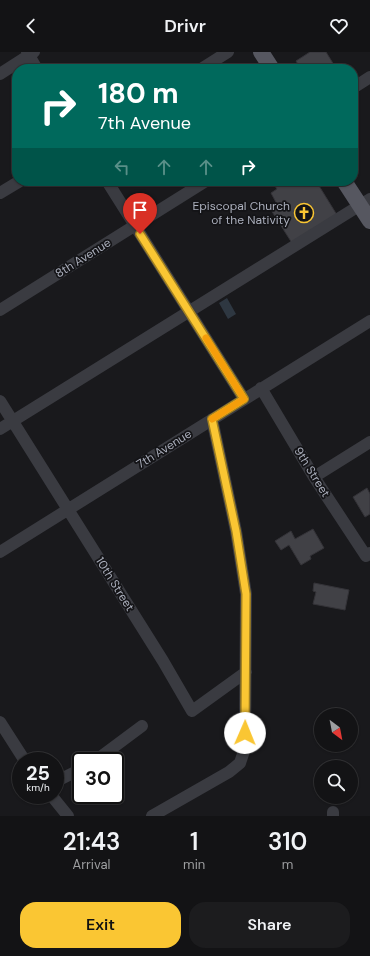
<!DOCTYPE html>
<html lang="en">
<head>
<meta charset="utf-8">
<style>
  :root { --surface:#131315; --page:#1c1c1e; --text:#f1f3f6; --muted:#9d9ea0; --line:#323234; --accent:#fac633 }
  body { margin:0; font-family:"DM Sans",sans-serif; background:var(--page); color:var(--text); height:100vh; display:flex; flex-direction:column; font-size:15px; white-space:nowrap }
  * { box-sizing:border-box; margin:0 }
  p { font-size:13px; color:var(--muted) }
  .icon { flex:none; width:22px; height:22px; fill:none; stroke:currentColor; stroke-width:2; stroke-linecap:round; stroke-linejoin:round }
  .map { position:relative; height:764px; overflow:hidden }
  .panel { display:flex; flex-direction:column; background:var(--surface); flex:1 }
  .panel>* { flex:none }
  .banner { position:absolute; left:12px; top:12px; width:346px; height:122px; border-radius:16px; box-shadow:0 1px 3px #0004,0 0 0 1px var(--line); background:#00695c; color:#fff; overflow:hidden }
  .needle { width:26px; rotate:148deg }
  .fabs { position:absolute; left:314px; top:656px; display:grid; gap:8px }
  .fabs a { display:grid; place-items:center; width:44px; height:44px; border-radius:50%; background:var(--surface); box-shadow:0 1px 3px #0004,0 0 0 1px var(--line); font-size:20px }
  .speed { position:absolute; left:12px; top:700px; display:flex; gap:8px; font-size:20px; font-weight:700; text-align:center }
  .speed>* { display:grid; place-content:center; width:52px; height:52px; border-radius:50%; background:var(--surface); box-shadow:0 1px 3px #0004,0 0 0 1px var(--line); line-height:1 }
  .speed small { font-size:10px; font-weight:400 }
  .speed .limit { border:2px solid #111; border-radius:6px; background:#fff; color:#111 }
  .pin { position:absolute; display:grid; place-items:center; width:34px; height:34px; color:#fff; margin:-41px -17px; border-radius:50% 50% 50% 0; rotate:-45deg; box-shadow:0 0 4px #0007 }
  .pin .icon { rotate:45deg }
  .me { position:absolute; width:44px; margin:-22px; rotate:1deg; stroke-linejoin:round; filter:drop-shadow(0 0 3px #0008) }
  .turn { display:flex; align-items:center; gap:14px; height:84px; padding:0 20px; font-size:18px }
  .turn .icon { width:52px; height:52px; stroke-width:2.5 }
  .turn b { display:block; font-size:28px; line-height:34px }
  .lanes { display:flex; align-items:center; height:38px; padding:0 20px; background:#0003; justify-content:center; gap:20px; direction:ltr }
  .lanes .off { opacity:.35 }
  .eta { display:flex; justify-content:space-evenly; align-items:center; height:68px; text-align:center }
  .eta b { font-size:24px; font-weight:600; line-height:28px }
  .cta { display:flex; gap:8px; margin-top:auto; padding:8px 20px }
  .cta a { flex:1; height:46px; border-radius:16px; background:var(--accent); color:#111; font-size:16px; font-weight:600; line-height:46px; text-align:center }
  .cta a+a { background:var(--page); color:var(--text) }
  header { display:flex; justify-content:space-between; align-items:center; height:52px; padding:0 20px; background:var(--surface); font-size:18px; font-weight:600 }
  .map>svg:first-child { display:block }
</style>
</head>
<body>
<header><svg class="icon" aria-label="back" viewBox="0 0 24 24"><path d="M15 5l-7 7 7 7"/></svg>Drivr<svg class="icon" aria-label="heart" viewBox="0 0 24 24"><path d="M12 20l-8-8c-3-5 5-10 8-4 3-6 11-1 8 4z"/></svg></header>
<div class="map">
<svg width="370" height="764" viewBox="0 0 370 764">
  <rect width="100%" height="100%" fill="#19191c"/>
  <path fill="#2e3741" d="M227,246L236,262L228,267L219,251Z"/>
  <path fill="#414146" stroke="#343338" d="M310,0H326L334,13L331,15L332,17H301L296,9Z
    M276,129L285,130L316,129L337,163L292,191L271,158L278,154L271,141L277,137L273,131Z
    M367,436L370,442V462L365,465L353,445Z
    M313,477L324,496L310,504L311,507L301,513L289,493L281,498L275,489L291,479L295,487Z
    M314,531L349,538L345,558L313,552L316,540L313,539Z"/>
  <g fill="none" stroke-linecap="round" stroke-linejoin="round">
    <path stroke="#3a3b41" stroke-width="12" d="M27,0L37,17
      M201,17L228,0
      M0,22L34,0
      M353,36L370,25
      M107,129L244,347
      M0,141L20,129
      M0,258L206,129
      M261,336L314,425L366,504L370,501
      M0,349L163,609L192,659L246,620
      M0,377L370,147
      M314,425L370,390
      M0,500L370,269
      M0,670L25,709
      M95,709L142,674
      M55,730L81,717
      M51,743L68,764
      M333,760V764
      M152,764L229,720L240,711L245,696L246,542L236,479L212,367"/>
    <path stroke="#565760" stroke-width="16" d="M261,0L272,17
      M344,129L370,169"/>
  </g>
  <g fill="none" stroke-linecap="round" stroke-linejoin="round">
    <defs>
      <path id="route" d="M140,182L244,347L212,367L236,479L246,542L245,681"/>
    </defs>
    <use href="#route" stroke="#a28121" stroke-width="10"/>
    <use href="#route" stroke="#fac633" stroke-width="7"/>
    <path stroke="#f59e0b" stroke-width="7" d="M206,286L244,347L212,367"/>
  </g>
  <defs>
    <symbol id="church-ring" viewBox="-11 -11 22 22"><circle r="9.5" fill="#141417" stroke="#fac633" stroke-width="1.5"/><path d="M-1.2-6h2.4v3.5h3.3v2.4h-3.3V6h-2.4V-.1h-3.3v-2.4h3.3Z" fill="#fac633"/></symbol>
  </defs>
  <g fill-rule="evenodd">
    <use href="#church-ring" x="293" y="150" width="22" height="22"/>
  </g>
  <g text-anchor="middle" stroke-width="3.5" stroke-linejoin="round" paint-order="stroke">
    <g font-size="12" fill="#abafbc" stroke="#141417" text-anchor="end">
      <text x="290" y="158">Episcopal Church<tspan x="290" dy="14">of the Nativity</tspan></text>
    </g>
    <g font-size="12" fill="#abafbc" stroke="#141417">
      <text transform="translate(83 206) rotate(-32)" y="4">8th Avenue</text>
      <text transform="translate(164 397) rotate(-32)" y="4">7th Avenue</text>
      <text transform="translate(312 420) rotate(58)" y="4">9th Street</text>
      <text transform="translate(115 532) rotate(58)" y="4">10th Street</text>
    </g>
  </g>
</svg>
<div class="fabs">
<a><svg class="needle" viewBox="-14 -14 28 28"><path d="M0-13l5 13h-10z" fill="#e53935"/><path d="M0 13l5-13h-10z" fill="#9d9ea0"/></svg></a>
<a><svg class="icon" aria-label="search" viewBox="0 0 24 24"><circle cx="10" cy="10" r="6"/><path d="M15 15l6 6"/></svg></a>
</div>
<div class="speed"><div>25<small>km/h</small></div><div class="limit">30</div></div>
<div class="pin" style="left:140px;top:182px;background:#d93025"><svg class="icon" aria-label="arrive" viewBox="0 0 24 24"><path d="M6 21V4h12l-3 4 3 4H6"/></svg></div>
<svg class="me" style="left:245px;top:681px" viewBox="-20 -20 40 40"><circle r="19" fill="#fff"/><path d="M0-13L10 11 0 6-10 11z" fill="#fac633"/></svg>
<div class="banner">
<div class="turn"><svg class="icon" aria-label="right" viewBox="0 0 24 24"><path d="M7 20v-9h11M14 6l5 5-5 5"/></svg><div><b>180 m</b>7th Avenue</div></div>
<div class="lanes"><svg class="icon off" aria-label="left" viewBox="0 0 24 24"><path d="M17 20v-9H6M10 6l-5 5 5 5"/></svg><svg class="icon off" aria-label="ahead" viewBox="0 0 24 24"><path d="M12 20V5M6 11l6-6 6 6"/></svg><svg class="icon off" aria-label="ahead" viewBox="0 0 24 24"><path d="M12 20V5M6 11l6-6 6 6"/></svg><svg class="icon" aria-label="right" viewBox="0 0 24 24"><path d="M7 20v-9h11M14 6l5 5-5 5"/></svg></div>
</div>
</div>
<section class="panel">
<div class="eta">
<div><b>21:43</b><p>Arrival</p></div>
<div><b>1</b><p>min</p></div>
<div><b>310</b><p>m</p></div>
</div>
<div class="cta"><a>Exit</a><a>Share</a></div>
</section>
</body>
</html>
